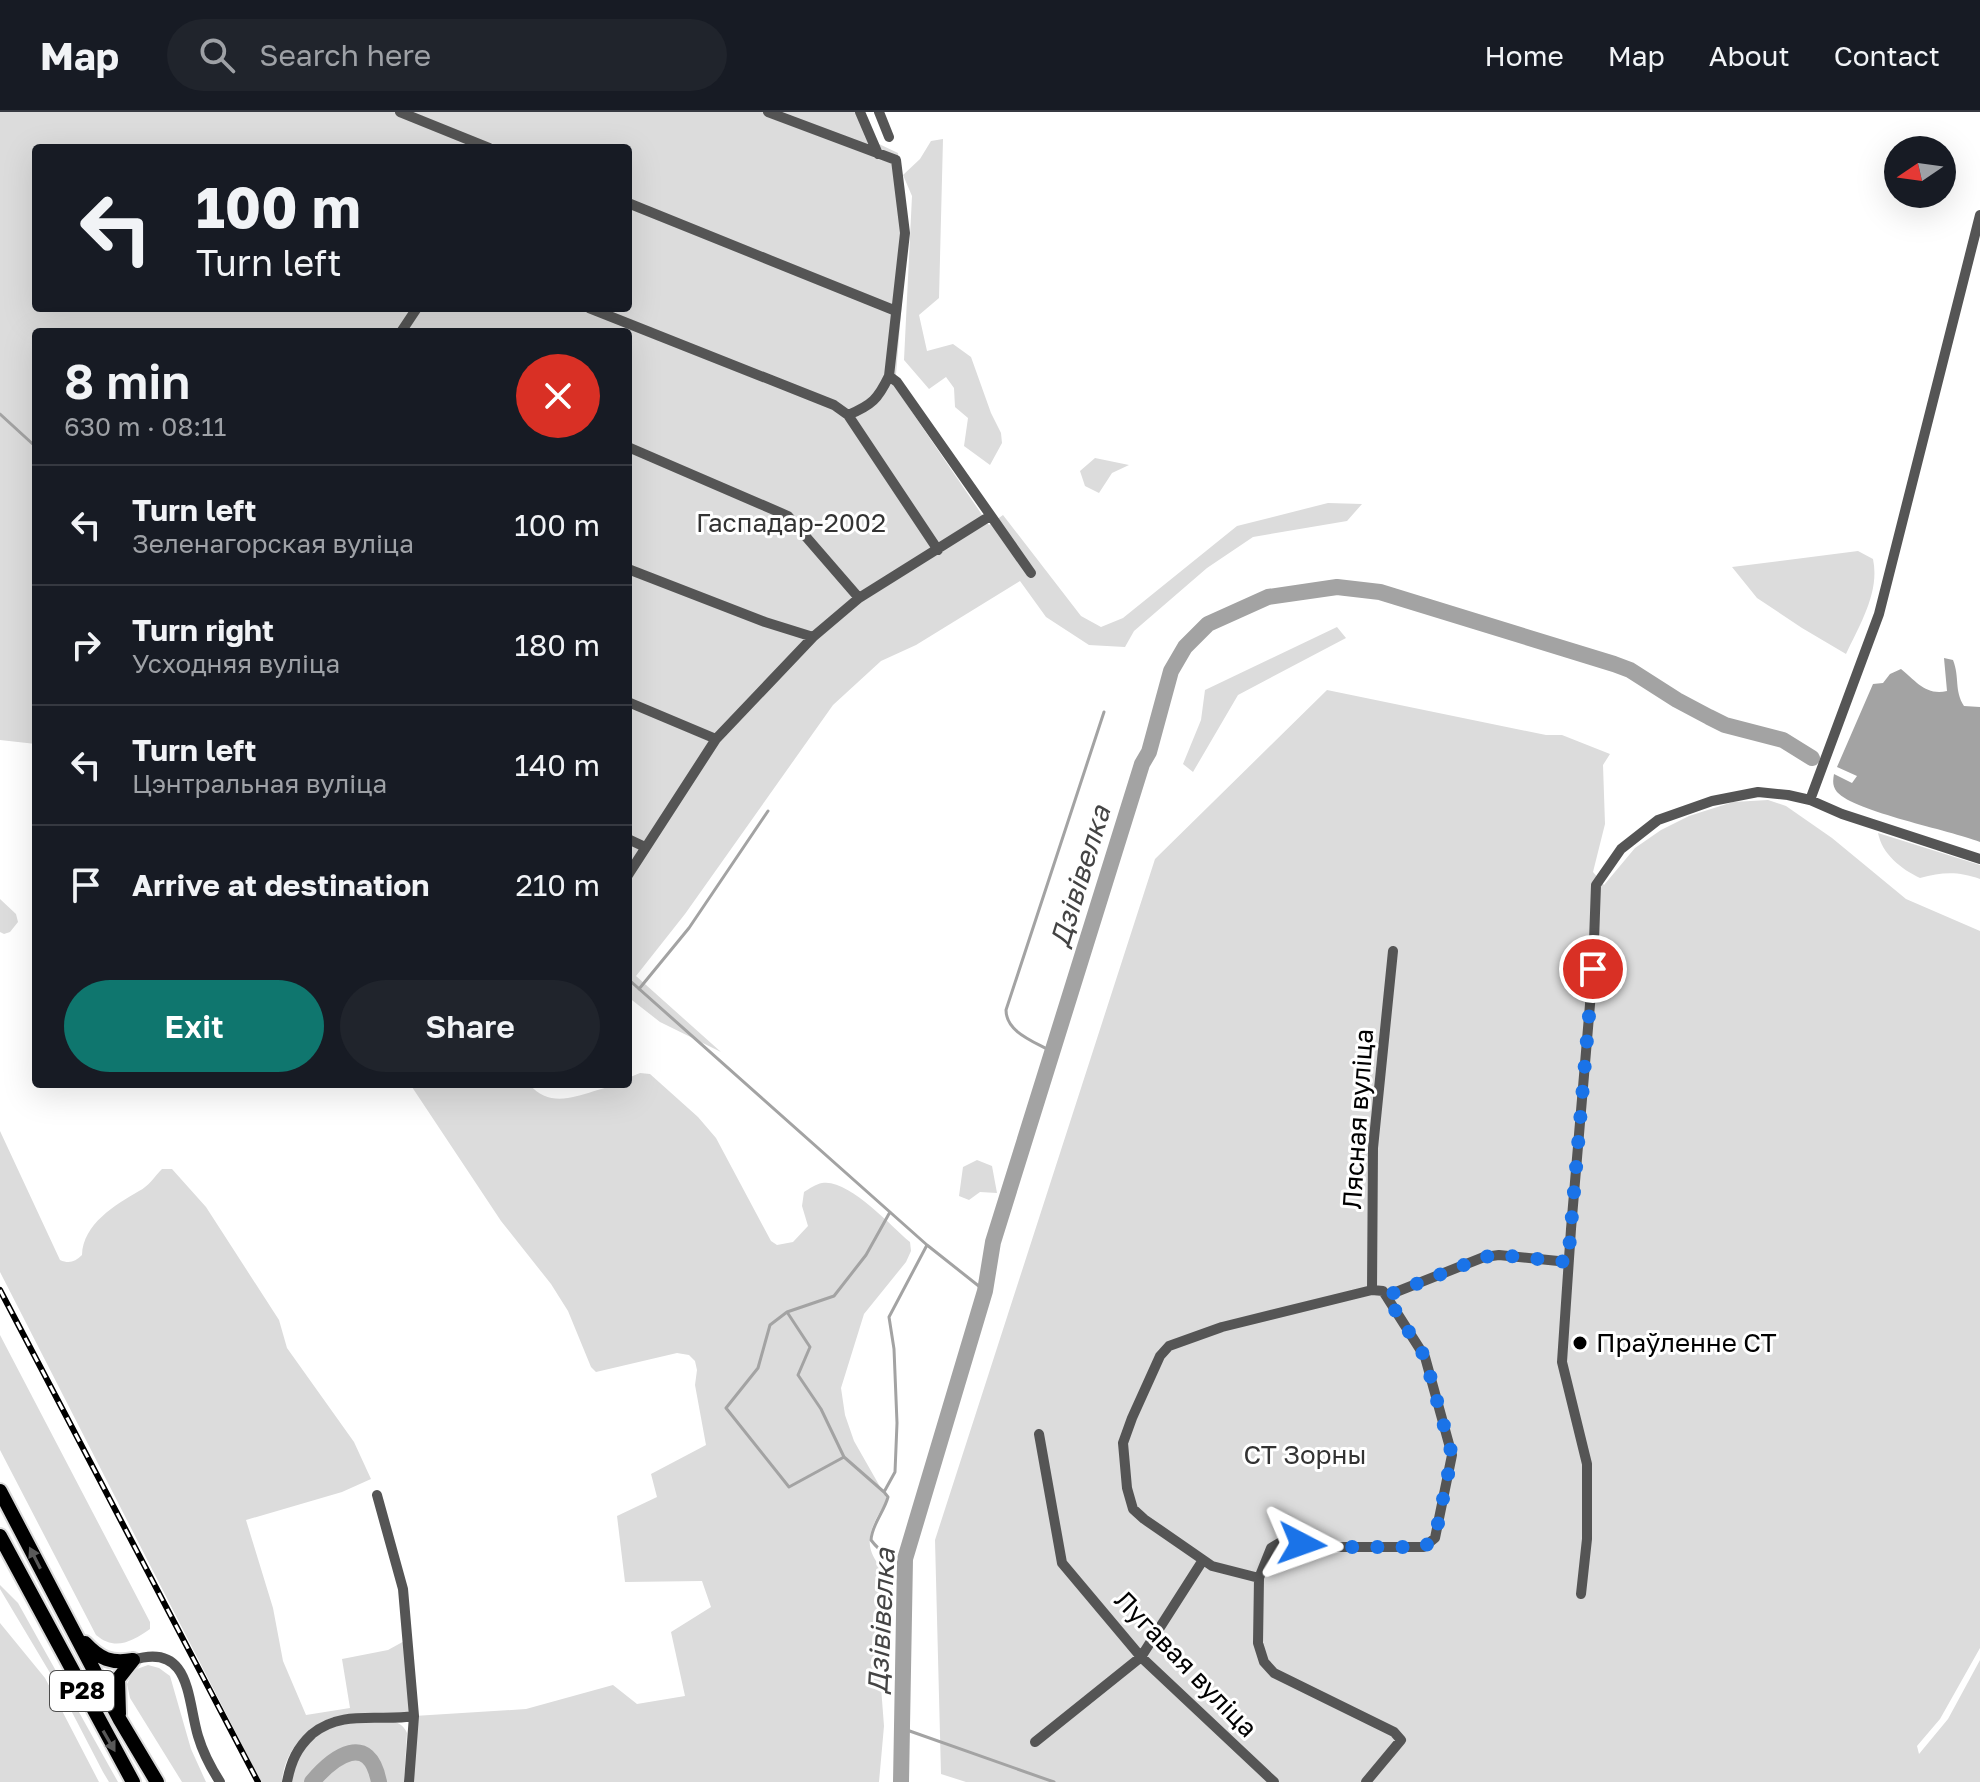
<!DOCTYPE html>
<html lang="en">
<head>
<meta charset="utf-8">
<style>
  :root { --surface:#171b24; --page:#20242c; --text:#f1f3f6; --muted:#9ea1a6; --line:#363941; --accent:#0f766e }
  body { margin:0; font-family:"Golos Text",sans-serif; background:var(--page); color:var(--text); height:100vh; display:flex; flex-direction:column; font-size:30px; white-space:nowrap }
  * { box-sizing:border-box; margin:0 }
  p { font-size:26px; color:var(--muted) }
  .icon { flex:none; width:44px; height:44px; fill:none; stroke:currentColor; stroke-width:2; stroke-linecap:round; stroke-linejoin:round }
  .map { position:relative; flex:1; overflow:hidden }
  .drawer { position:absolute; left:32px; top:216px; width:600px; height:760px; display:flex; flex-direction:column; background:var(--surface); border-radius:8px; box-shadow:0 8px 32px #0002 }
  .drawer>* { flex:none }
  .guide { position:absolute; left:32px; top:32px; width:600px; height:168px; border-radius:8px; box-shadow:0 8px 32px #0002; background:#171b24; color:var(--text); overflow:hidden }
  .needle { width:52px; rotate:257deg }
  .tools { position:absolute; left:1884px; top:24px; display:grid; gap:16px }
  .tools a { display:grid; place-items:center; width:72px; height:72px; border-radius:50%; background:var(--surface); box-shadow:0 8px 32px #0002; font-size:40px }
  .pin { position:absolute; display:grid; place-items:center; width:68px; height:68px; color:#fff; margin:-34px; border:4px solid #fff; border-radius:50%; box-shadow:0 2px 8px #0007 }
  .me { position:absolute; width:88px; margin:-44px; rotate:94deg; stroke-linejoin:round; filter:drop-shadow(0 0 6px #0008) }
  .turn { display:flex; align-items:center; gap:28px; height:168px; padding:0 32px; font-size:36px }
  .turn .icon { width:104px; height:104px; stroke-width:2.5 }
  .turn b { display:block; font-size:56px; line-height:68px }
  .round { display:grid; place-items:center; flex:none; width:84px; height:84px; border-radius:42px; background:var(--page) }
  .overview { display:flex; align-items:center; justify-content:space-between; height:136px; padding:0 32px }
  h1 { font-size:48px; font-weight:600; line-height:60px }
  .primary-button { display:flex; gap:16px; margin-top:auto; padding:16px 32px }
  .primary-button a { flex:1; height:92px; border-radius:48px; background:var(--accent); color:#fff; font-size:32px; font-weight:600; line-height:92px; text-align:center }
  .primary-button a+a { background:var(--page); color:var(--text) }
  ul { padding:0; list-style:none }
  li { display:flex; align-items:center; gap:24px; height:120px; padding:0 32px; border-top:2px solid var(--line) }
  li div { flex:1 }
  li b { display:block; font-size:30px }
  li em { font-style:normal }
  header { display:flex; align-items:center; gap:48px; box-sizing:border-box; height:112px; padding:0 40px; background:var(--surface); border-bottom:2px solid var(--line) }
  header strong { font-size:38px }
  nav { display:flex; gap:44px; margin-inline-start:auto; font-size:28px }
  .search { width:560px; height:72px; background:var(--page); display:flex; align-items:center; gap:20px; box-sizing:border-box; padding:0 28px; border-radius:44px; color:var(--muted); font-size:30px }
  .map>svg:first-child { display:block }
</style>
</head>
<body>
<header>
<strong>Map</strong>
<div class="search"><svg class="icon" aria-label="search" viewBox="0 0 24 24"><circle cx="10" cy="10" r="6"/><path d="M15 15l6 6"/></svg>Search here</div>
<nav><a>Home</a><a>Map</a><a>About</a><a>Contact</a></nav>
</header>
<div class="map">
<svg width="1980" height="1670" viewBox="0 0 1980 1670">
  <rect width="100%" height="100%" fill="#fff"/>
  <path fill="#dcdcdc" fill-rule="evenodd" d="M0,0H863L879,32L898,41L908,116L895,275L989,413L1003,403L1081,504L1101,515L1123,506L1237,414L1328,391L1362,392L1347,409L1253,425L1207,456L1134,519L1125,535L1089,533L1046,505L1020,469L916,533L881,549L833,593L685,802L636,864L721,940L660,910L628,885V220H36V632L0,628ZM36,36H628V196H36Z
    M943,27L939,186L919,203L927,239L953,232L971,245L991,301L1001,321L1002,331L990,353L964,334L968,306L955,295L954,276L946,265L929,277L904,248L912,84L903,63L920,47L931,29Z
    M1095,346L1129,353L1112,361L1099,381L1085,374L1080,359Z
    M1858,439L1873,447C1880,480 1860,512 1846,542L1802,516L1757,486L1732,455Z
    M1337,515L1346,526L1238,583L1193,660L1183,652L1201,608L1205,578Z
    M1327,578L1546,623H1562L1610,642L1603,653L1605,712L1593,760L1604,773L1635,736L1661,718L1689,704L1733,690L1768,688L1786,694L1832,726L1906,787L1980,819V1536L1940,1607L1917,1634L1919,1642L1948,1607L1980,1548V1670H966L941,1662L935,1428L1155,747Z
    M1878,721L1980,753V767C1958,759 1942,760 1920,766C1901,757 1882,742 1878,721Z
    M0,787L16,802L18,810L10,820L4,822L0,820Z
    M640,961L650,962L698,1005L716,1026L771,1129L777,1133L793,1130L808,1114L802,1094L804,1080C809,1077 816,1072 822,1071C848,1066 891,1114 910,1130L911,1139L906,1150L864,1202L841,1276L845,1303L854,1329L887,1387C876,1408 861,1426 876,1449C882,1457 889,1462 893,1470L892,1480L882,1494L879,1549L884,1614L879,1670H409L414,1604L526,1597L613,1573L637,1592L685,1584L671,1520L711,1495L702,1469L625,1470L617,1404L657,1385L651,1362L706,1333L695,1273L697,1258L695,1249L689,1243L677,1241L596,1260L591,1255L568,1199L551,1172L501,1109L410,972H529C557,1005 594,972 628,972V966Z
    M0,1019L60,1148C69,1152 75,1150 82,1143C83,1112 115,1093 139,1079C148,1075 155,1064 162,1057H172L206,1095L279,1208L287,1236L354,1330L371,1367L342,1380L246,1408L273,1496L283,1549L306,1603L350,1596L342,1547L388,1538L408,1527L411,1604L333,1605C305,1616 284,1640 282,1670H261L0,1160Z
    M977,1048L992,1054L997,1081L980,1080L969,1088L959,1084L963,1055Z
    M0,1223L150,1510V1517C131,1530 115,1539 96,1523L0,1338Z
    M0,1473L18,1491L118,1670H109L103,1660L62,1581L0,1477Z
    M0,1511L45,1566L99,1670H0Z
    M148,1553L159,1556L170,1564L191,1637L206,1670H182L130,1586L127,1572L134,1558Z
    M352,1608C370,1608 399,1602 407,1621L404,1670H289L297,1640L331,1613Z"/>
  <path fill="#a3a3a3" d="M1944,546L1953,548C1960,566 1954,578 1964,594L1980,595V730C1950,718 1855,700 1837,680C1832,674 1833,668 1834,662L1852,671L1857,664L1837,655L1873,572L1883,571L1890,562L1901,557C1916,569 1926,584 1947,579Z"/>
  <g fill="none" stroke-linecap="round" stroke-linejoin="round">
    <path stroke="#a3a3a3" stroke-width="3" d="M0,302L36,335
      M628,867L927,1133L985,1179
      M639,877L689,816L768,699
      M1054,941C1036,930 1006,921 1006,898L1104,600
      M787,1200L810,1235L798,1263L821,1297L844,1345
      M884,1380L844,1345L789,1375L726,1296L758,1256L770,1213L787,1200L834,1184L866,1143L890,1100
      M905,1447C890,1447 880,1440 871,1428C872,1412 884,1400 888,1385L884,1380L895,1360L897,1311L894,1237L889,1205L927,1133
      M904,1617L1054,1670"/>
    <path stroke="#a3a3a3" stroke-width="16" d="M312,1670C334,1644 369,1619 379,1670
      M901,1670L905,1447L985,1179L993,1130L1142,652L1149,640L1171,559L1185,535L1208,512L1268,485L1337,475L1380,480L1614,552L1630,558L1677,588L1709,605L1725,613L1783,628L1812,646"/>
    <defs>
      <path id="highway" d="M0,1379L120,1608L157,1670
        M0,1424L133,1670
        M85,1531C100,1547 111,1552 133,1548
        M119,1602L118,1567L133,1548"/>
    </defs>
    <use href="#highway" stroke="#dbdbdb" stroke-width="18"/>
    <path stroke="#555" stroke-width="10" d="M400,0L489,36
      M768,0L896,48L905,121L889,264C878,287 872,293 848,303
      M860,0L878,42
      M879,0L889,25
      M628,91L896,199
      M589,196L834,293L848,303L938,438
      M401,220L417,196
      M889,264L897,270L1031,461
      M628,335L788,404L859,486
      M628,457L765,510L813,525
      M628,590L716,627
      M1810,688L1879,502L1980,103
      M628,727L645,735
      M628,763L716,627L813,525L859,486L990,404
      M1372,1178L1373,1036L1393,839
      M1386,1184L1484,1145L1499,1143L1568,1150
      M1039,1322L1062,1451L1141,1545L1274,1670
      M377,1383L403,1477L414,1604L409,1670
      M1259,1466L1212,1454L1144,1407L1133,1397L1127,1376L1123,1331L1132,1306L1160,1244L1169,1234L1222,1215L1372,1178L1383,1179L1425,1245L1452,1343L1435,1426L1424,1435H1323L1281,1430L1271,1436L1259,1466L1258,1531L1264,1550L1274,1561L1394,1620L1401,1628L1366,1670
      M1581,1482L1587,1427V1352L1562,1250L1571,1117L1593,857L1596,773L1621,737L1658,708L1712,689L1758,680L1788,683L1810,688L1842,702L1980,747
      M133,1548C191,1530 187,1587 198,1624C203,1641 211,1656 220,1670
      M1035,1630L1141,1545L1203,1448
      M287,1670C291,1649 297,1636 312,1622C342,1597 379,1610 414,1604"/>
    <use href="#highway" stroke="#000" stroke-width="14"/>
    <defs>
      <path id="rail" d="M0,1178L258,1670"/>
    </defs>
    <use href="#rail" stroke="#000" stroke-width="6"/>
    <use href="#rail" stroke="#fff" stroke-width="3" stroke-dasharray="9" stroke-linecap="butt"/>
  </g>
  <defs><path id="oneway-solid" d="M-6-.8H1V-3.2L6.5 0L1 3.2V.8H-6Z" transform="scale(2)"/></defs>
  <g fill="#595959">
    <use href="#oneway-solid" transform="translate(35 1446) rotate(-117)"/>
    <use href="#oneway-solid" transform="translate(109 1629) rotate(60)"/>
  </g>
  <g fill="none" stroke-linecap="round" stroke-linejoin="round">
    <path stroke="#1a73e8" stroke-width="14" stroke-dasharray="0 25.2" d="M1302,1432L1323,1435H1424L1435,1426L1452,1343L1425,1245L1386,1184L1484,1145L1499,1143L1568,1150L1593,857"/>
  </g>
  <circle fill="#000" stroke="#fff" stroke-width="3" cx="1580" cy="1231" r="8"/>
  <g text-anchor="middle" stroke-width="6" stroke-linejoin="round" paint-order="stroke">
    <rect fill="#fff" stroke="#4c4c4c" stroke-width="2" x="50" y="1559" width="64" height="40" rx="6"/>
    <g font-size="24" font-weight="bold" fill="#000">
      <text x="82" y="1587">Р28</text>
    </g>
    <g font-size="26" fill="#333" stroke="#fff">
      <text x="791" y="420">Гаспадар-2002</text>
      <text x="1305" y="1352">СТ Зорны</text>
    </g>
    <g font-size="26" fill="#000" stroke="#fff">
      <text transform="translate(1358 1007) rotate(-86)" y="9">Лясная вуліца</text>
      <text transform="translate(1186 1552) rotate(46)" y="9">Лугавая вуліца</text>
    </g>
    <g font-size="26" fill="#000" stroke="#fff" text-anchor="start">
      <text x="1596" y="1240">Праўленне СТ</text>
    </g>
    <g font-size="28" font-style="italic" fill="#444" stroke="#fff">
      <text transform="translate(1080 764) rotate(-73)" y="10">Дзівівелка</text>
      <text transform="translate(881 1509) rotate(-87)" y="10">Дзівівелка</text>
    </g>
  </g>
</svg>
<div class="tools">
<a><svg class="needle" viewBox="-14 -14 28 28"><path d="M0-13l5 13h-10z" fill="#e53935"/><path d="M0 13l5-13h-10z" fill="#9ea1a6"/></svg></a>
</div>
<div class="pin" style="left:1593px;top:857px;background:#d93025"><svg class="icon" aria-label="arrive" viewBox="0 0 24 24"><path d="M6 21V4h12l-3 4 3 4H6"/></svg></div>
<svg class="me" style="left:1302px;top:1432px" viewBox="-20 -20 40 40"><path d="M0-17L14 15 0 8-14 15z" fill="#1a73e8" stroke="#fff" stroke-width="4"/></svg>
<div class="guide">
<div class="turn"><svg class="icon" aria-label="left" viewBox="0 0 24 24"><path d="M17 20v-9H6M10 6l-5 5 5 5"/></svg><div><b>100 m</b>Turn left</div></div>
</div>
<section class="drawer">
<div class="overview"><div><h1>8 min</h1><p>630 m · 08:11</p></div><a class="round" style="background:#d93025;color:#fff"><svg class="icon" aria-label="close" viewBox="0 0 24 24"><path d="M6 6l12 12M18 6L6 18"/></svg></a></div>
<ul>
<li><svg class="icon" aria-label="left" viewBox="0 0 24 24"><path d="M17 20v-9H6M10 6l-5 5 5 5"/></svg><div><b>Turn left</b><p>Зеленагорская вуліца</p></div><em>100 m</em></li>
<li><svg class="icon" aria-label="right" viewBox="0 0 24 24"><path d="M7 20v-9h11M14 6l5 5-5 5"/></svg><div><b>Turn right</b><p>Усходняя вуліца</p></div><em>180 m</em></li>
<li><svg class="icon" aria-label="left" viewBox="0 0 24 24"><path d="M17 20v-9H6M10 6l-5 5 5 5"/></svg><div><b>Turn left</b><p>Цэнтральная вуліца</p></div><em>140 m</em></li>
<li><svg class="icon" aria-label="arrive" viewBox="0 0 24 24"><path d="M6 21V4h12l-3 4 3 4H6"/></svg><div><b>Arrive at destination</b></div><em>210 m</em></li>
</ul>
<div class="primary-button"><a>Exit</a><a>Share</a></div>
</section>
</div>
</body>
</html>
